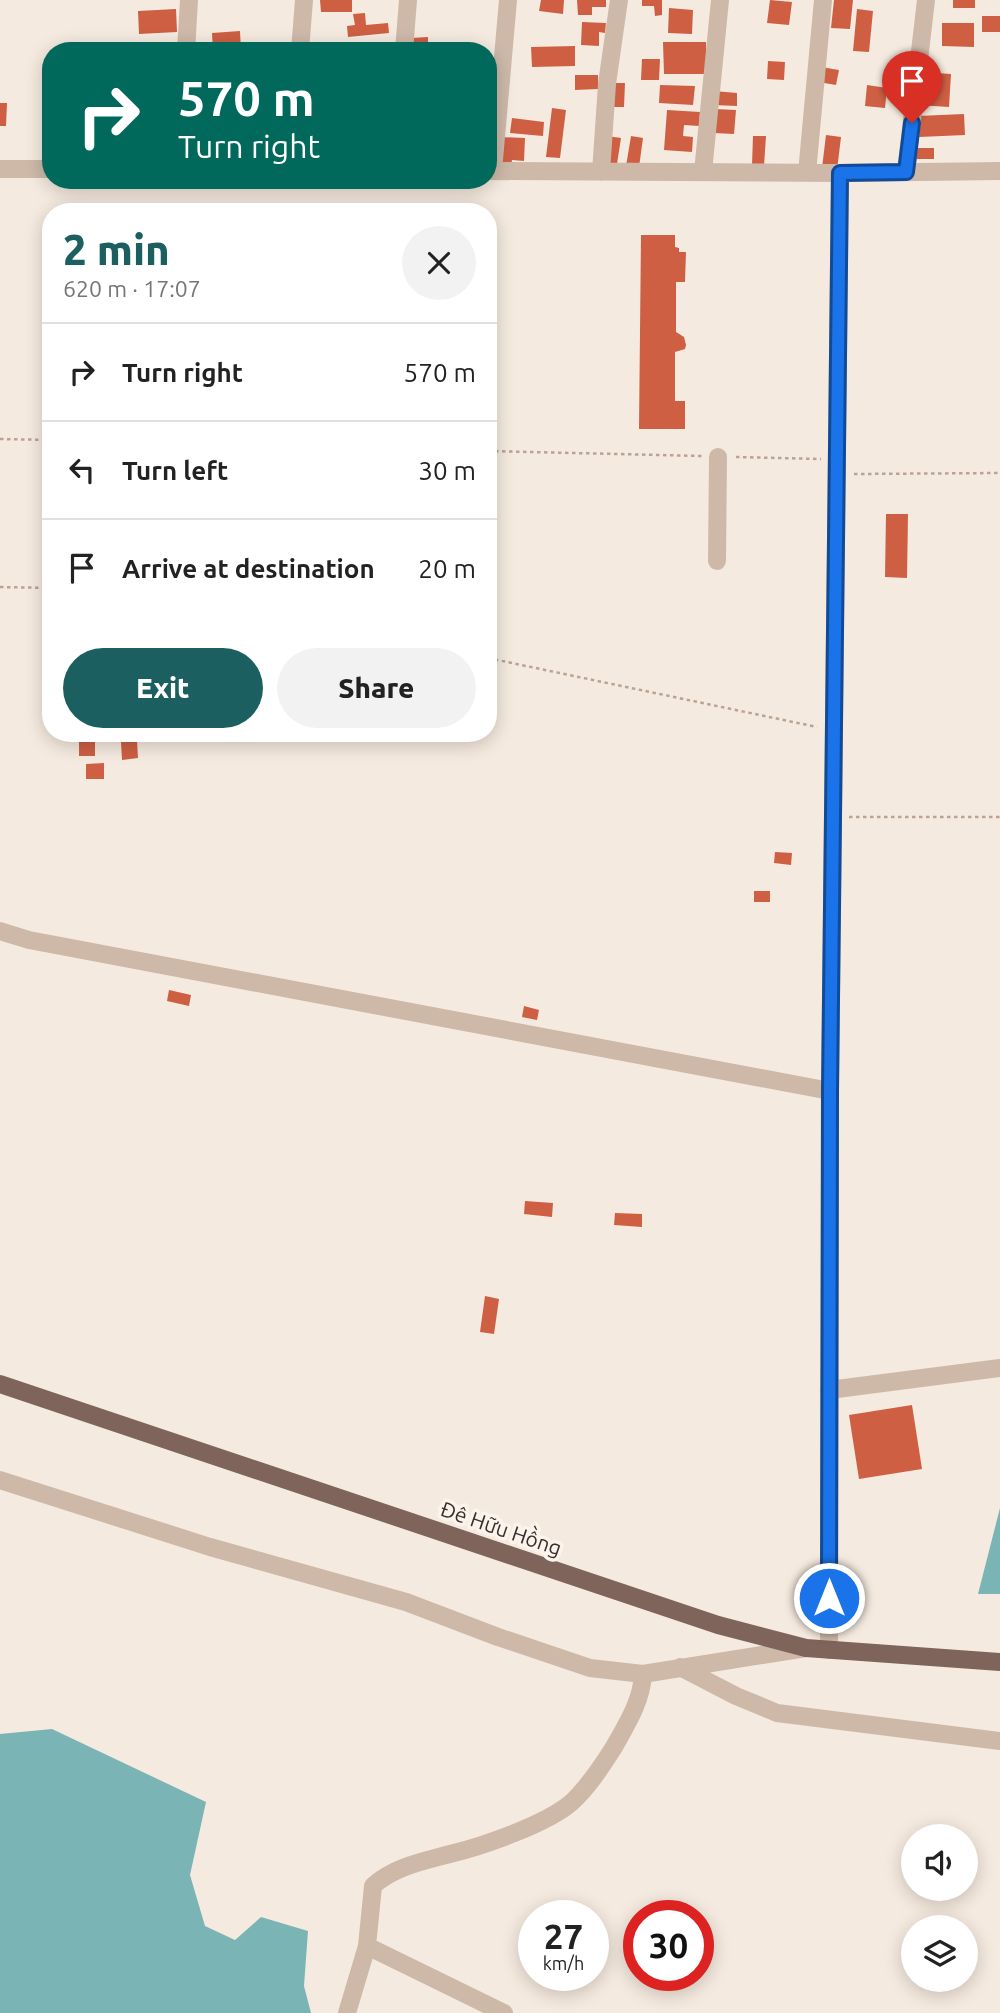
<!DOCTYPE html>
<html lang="en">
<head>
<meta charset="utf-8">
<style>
  :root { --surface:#fff; --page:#f2f2f2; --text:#222; --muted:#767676; --line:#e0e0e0; --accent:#1b5f60 }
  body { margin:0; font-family:Ubuntu,sans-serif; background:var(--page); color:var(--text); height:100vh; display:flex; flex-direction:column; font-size:26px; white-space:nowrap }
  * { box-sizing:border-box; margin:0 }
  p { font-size:23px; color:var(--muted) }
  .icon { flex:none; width:38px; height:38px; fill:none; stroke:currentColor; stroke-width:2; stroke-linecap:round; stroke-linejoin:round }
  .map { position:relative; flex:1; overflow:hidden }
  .sheet { position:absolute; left:42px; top:203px; width:455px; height:539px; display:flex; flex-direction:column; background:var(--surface); border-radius:28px; box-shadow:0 4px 18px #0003 }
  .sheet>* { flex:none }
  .top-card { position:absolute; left:42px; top:42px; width:455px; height:147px; border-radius:28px; box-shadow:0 4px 18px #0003; background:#00695c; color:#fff; overflow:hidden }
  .controls { position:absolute; left:901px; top:1824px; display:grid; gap:14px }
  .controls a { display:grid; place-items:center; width:77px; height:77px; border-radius:50%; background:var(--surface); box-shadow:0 4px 18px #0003; font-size:35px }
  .speed { position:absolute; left:518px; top:1900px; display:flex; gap:14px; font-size:35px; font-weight:700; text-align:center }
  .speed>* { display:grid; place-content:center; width:91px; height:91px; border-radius:50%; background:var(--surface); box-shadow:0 4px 18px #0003; line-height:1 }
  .speed small { font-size:18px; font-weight:400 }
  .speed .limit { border:10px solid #d22; background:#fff; color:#111 }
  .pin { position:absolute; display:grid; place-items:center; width:60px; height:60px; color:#fff; margin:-72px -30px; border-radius:50% 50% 50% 0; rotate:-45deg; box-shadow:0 0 7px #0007 }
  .pin .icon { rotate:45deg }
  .me { position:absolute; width:77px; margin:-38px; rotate:0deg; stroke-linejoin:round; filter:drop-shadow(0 0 5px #0008) }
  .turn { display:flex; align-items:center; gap:24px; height:147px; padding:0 21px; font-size:32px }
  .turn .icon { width:91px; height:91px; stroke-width:2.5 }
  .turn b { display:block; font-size:49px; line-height:60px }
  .round { display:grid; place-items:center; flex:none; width:74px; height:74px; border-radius:37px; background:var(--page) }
  .overview { display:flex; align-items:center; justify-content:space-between; height:119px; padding:0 21px }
  h1 { font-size:42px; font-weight:800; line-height:52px; color:var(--accent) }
  .action { display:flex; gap:14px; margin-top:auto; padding:14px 21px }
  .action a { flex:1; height:80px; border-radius:42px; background:var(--accent); color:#fff; font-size:28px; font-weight:800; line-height:80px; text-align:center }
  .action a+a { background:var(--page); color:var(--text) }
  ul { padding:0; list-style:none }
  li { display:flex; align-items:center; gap:21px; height:98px; padding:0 21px; border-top:2px solid var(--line) }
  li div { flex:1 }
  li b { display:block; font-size:26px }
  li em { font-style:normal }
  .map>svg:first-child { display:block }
</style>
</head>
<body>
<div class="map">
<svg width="1000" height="2013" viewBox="0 0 1000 2013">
  <rect width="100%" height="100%" fill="#f5eadf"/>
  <path fill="#7bb4b4" d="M1000,1508V1594H978Z
    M52,1729L206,1802L190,1875L205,1926L235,1940L261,1917L308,1931L304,1986L311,2013H0V1734Z"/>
  <path fill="#ce5f43" d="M320,0H352V12H321Z
    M541,0H564L563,14L539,11Z
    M577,0H606V7H592V15H578Z
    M642,0H662V15L655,16L654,6H642Z
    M770,0L792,2L789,25L767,23Z
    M834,0H853L850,29L831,28Z
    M953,0H975V8H953Z
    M669,8L693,10L692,34L668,33Z
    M176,9L177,32L139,34L138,11Z
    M857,9L873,11L869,52L853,51Z
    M365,13L366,25L388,23L389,33L348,37L347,26L355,25L353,14Z
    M982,16H1000V32H982Z
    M582,22L606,23L605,33L599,32V46L581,45Z
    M942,23H974V47L942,46Z
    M240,31L241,51H213L212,33Z
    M428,37V51H411V38Z
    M663,42H706V74H664Z
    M575,46V66L532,67L531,47Z
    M642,59H660L659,80H641Z
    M768,61L785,62L784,80L767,79Z
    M894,62L909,63L907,84L892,83Z
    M821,67L839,70L836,85L818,82Z
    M920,72L951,74L949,107L918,105Z
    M575,75H598V89L575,90Z
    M609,83H625L624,107H609Z
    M660,85L695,86L693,105L659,103Z
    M867,85L887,88L885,108L865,106Z
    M714,91L737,93V106L713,105Z
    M0,103H7L6,126H0Z
    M552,108L566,110L560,158L546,157Z
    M715,109L736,110L734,134L714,133Z
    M667,110L700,112L699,126L684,125L683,136L693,137L692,152L664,150Z
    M964,114L965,135L919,137L918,116Z
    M512,118L544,122L543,136L510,133Z
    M826,135L841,137L837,170L822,168Z
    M607,136L621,138L617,164L603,162Z
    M631,136L643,138L639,167L626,166Z
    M753,136H766L764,166L752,165Z
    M500,137L525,138L524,161L512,160L511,166H498Z
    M917,148H934V159H916Z
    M641,235H675V247L679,248V252H686L685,282H676V332L684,337L686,345L685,349L675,352V401H685V429H639Z
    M886,514H908L907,578L885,577Z
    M79,736H95V756H79Z
    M137,740L138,758L122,760L121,742Z
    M104,763V779H86V764Z
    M775,852L792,853L791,865L774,863Z
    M754,891H770V902H754Z
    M169,990L191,995L189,1006L167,1001Z
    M524,1006L539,1010L537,1020L522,1017Z
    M525,1201L553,1203L552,1217L524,1214Z
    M615,1213L642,1214V1227L614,1225Z
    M485,1296L499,1299L494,1334L480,1332Z
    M912,1405L922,1469L859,1479L849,1415Z"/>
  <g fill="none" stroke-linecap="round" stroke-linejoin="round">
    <path stroke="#baa393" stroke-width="2.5" stroke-dasharray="3.5 3.5" stroke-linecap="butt" d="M0,439L51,440
      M488,451L702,456
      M736,457L821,459
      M854,474L1000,473
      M0,587L51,588
      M488,658L817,727
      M849,817H1000"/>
    <path stroke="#ceb9a9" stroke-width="18" d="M186,51L189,0
      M300,51L304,0
      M404,51L408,0
      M0,169H51
      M488,171L840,173L1000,171
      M493,171L508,0
      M601,172L607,84L619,0
      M703,172L720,0
      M906,172L926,0
      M807,173L823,0
      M717,561L718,457
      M0,931L29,940L830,1091
      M829,1390L1000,1368
      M0,1480L210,1547L406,1602L498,1637L590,1668L643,1674
      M829,1650L830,1091L840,173
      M680,1667L736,1696L777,1713L1000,1741
      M367,1946L504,2013
      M347,2013L367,1946L373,1886C393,1867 424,1861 450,1854C483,1846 547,1824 572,1802C589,1786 602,1766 614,1747C627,1724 642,1700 643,1674L806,1648"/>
    <path stroke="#7e645a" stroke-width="18" d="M0,1384L718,1625L806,1648L1000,1662"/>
  </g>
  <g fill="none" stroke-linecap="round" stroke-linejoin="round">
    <defs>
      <path id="route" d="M829,1598L830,1091L840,173L906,172L912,123"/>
    </defs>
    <use href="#route" stroke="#114b97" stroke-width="18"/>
    <use href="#route" stroke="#1a73e8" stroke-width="12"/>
  </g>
  <g text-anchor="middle" stroke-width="7" stroke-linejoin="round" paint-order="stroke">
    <g font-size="21" fill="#3b2e2a" stroke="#fcf4ec">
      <text transform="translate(501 1529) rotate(19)" y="7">Đê Hữu Hồng</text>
    </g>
  </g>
</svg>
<div class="controls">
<a><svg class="icon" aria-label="sound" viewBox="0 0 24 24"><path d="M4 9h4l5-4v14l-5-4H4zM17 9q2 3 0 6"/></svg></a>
<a><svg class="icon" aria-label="layers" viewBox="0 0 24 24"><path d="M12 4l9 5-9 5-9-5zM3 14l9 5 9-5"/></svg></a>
</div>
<div class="speed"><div>27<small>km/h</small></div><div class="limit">30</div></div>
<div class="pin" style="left:912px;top:123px;background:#d93025"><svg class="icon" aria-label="arrive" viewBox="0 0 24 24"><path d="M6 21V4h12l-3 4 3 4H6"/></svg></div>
<svg class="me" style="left:829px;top:1598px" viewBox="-20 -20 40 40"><circle r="17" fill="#1a73e8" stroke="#fff" stroke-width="3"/><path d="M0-11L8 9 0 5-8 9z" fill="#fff"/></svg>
<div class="top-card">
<div class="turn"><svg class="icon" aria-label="right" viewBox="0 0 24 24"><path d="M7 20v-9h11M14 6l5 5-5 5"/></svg><div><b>570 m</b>Turn right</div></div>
</div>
<section class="sheet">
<div class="overview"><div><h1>2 min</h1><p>620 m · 17:07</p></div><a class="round"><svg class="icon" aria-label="close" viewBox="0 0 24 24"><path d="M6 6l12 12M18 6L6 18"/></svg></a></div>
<ul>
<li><svg class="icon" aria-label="right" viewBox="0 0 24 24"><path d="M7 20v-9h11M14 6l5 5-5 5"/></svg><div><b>Turn right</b></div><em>570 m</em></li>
<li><svg class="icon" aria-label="left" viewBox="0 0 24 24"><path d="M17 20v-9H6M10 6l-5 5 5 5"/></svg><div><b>Turn left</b></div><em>30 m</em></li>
<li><svg class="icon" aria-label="arrive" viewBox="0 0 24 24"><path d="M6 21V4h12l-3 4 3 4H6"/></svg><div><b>Arrive at destination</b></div><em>20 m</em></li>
</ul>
<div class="action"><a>Exit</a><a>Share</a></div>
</section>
</div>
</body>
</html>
